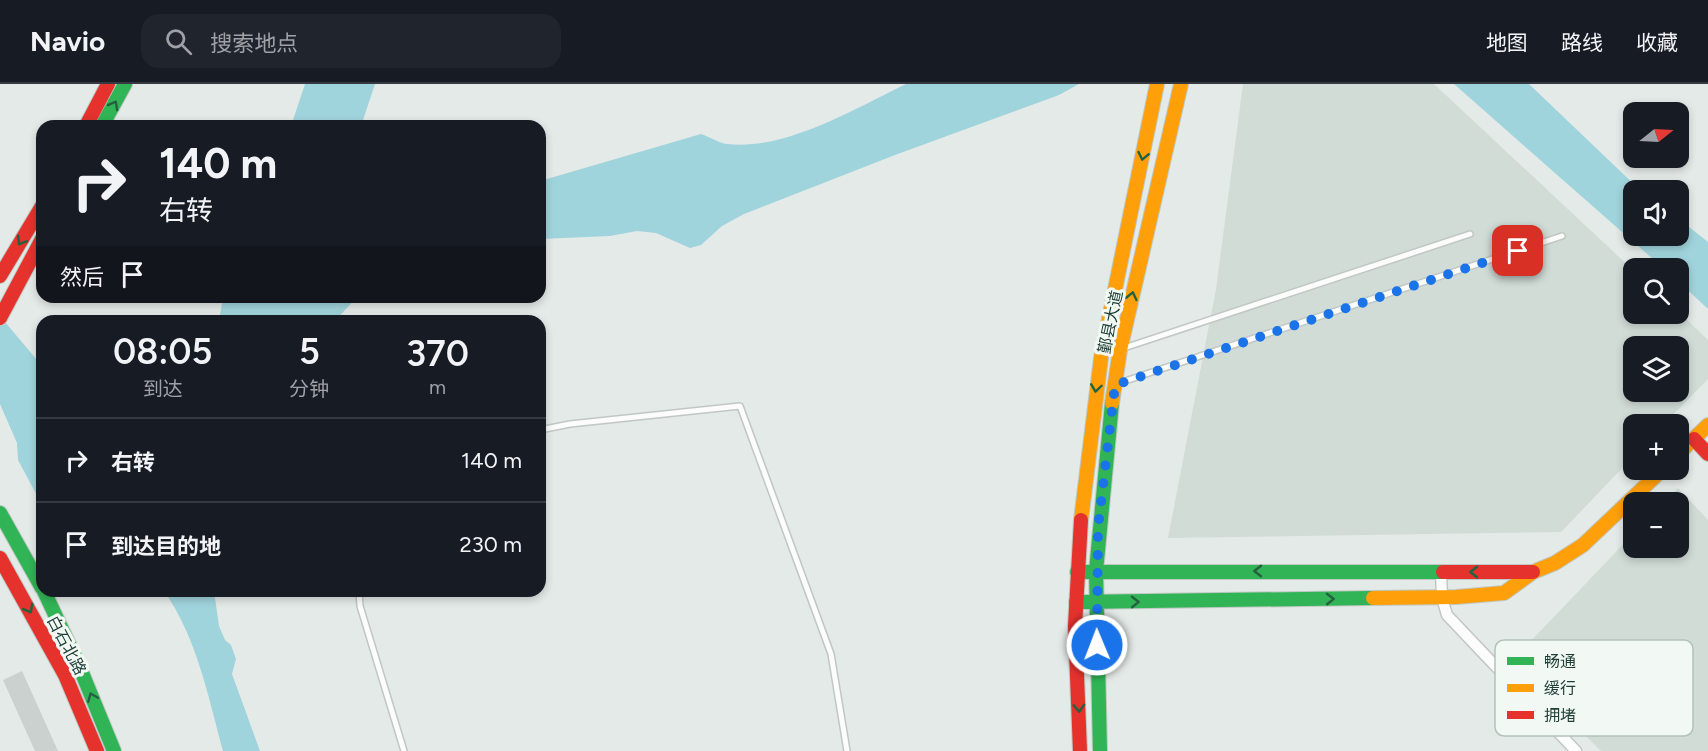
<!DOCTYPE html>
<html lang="zh">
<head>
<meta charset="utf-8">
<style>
  :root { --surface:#171b24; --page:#20242c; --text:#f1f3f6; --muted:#9ea1a6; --line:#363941 }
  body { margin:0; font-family:Figtree,"Noto Sans SC",sans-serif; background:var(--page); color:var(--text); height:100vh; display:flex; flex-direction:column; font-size:22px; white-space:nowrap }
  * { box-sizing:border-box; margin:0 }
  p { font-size:20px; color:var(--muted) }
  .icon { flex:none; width:33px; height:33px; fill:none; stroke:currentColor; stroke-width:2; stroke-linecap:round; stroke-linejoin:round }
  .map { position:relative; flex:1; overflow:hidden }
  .drawer { position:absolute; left:36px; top:231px; width:510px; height:282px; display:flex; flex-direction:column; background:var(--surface); border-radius:18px; box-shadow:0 3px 9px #0003 }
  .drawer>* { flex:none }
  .hud { position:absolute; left:36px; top:36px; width:510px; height:183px; border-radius:18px; box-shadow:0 3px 9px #0003; background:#171b24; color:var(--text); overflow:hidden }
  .needle { width:39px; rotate:72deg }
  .fabs { position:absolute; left:1623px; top:18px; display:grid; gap:12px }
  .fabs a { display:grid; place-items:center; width:66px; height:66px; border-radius:12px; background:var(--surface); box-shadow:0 3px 9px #0003; font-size:30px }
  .pin { position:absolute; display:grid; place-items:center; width:51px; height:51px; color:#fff; margin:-26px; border-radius:12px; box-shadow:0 3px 9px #0006 }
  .me { position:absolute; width:66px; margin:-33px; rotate:359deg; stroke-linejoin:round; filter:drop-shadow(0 0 4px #0008) }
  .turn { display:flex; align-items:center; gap:21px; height:126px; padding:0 24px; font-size:27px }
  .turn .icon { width:78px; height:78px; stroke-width:2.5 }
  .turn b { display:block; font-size:42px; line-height:51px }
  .then { display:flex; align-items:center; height:57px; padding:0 24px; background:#0003; gap:12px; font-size:22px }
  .eta { display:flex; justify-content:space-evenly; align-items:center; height:102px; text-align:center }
  .eta b { font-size:36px; font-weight:600; line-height:42px }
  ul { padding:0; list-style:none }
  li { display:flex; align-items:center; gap:18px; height:84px; padding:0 24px; border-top:2px solid var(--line) }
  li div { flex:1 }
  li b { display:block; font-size:22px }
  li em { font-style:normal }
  header { display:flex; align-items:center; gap:36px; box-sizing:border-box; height:84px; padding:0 30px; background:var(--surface); border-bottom:2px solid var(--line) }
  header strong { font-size:28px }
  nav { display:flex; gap:33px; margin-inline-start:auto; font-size:21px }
  .search { width:420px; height:54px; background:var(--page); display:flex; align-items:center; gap:15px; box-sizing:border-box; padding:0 21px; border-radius:18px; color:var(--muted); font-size:22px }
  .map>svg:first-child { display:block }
</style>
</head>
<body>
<header>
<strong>Navio</strong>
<div class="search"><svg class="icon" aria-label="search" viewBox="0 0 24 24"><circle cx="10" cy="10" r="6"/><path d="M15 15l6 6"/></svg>搜索地点</div>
<nav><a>地图</a><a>路线</a><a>收藏</a></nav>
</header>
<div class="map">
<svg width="1708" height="667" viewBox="0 0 1708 667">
  <rect width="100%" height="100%" fill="#e4eae7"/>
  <path fill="#d1dcd7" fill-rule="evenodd" d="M1243,0H1434L1633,186L1634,230L1679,228L1708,256V295L1664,340H1634L1633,373L1561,448L1168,454L1216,205ZM1634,262H1678V308H1634Z
    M1678,404L1708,436V667H1601L1511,578L1633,450L1634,464H1678V418H1664Z"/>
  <path fill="#a0d4dc" d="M305,0H375L361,42H291Z
    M906,0H1079L1059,11L895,71L744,130L722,142L701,161L690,164L656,149L637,147L610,152L540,155V97L701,50C710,53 719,59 727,60C785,67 856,24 906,0Z
    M1454,0H1529L1640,106H1634V152H1678L1679,135L1708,158V225L1679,198L1678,184H1663Z
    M223,213H357L335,237H219Z
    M0,232L42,282V421L18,376L17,359L0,320Z
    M164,507H214L219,542L225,556L231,561L236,575L232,590L260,667H223C208,612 197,554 164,507Z"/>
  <path fill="#cad1ce" d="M22,587L58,667H35L3,596Z"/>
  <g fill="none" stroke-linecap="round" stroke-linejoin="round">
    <defs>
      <path id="lane" d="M1124,264L1470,150
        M1119,299L1562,152
        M540,346L570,340L740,322L831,570L847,667
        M359,507L360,522L404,667"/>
      <path id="street" d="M1441,488L1442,514L1447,531L1576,667"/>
      <path id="fast" d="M102,42L125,0
        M0,429L42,504
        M1077,488H1443
        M44,507L80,584L114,667
        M1076,518L1373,514
        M1100,667L1096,487L1112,319"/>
      <path id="slow" d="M1112,319L1120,266L1181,0
        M1678,370L1708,341
        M1081,436L1101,274L1157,0
        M1373,514L1456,513L1504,509L1533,488L1555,479L1583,461L1662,386"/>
      <path id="jam" d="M86,42L108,0
        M0,192L42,122
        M0,234L42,155
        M1694,355L1708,370
        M0,474L65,591L97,667
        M1443,488H1533
        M1080,667L1075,542L1081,436"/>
    </defs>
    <use href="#lane" stroke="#c1c7c4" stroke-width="8"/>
    <use href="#street" stroke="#c1c7c4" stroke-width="13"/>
    <use href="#fast" stroke="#bfc8c4" stroke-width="16"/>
    <use href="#slow" stroke="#bfc8c4" stroke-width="16"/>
    <use href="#jam" stroke="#bfc8c4" stroke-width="16"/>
    <use href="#lane" stroke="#fbfcfb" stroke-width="5"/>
    <use href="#street" stroke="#fbfcfb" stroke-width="10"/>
    <use href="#fast" stroke="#30b455" stroke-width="14"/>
    <use href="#slow" stroke="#ff9f0a" stroke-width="14"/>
    <use href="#jam" stroke="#e5322d" stroke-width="14"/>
  </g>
  <defs><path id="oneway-chevron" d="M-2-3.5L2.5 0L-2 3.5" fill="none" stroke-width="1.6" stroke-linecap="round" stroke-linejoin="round" transform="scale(1.5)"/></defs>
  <g stroke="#24623f">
    <use href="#oneway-chevron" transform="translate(114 21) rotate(-61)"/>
    <use href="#oneway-chevron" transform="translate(1143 72) rotate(102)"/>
    <use href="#oneway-chevron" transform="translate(21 157) rotate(121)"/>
    <use href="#oneway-chevron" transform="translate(1132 212) rotate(-77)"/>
    <use href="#oneway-chevron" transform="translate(1096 304) rotate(98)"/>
    <use href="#oneway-chevron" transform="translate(1258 487) rotate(-180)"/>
    <use href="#oneway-chevron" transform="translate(1474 488) rotate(-180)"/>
    <use href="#oneway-chevron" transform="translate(1330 515) rotate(-1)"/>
    <use href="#oneway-chevron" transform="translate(1135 518) rotate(-1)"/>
    <use href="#oneway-chevron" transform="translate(29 525) rotate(61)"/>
    <use href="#oneway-chevron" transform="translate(92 613) rotate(-112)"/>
    <use href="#oneway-chevron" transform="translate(1079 624) rotate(88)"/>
  </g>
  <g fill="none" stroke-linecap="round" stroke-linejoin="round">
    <path stroke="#1a73e8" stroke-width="10" stroke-dasharray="0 18" d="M1097,561L1098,444L1115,301L1518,167"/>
  </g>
  <g text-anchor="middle" stroke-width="6" stroke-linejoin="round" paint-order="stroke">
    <g font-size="16" fill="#1f3f36" stroke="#f2f9f5">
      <text transform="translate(1110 238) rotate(-78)" y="6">鄞县大道</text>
      <text transform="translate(67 561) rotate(62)" y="6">白石北路</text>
    </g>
  </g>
  <rect x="1495" y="556" width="198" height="96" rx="9" fill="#f2f9f5" stroke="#b3c1bc" stroke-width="1.5"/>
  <rect x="1507" y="573" width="27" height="8" fill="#30b455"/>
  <rect x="1507" y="600" width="27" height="8" fill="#ff9f0a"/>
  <rect x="1507" y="627" width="27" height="8" fill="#e5322d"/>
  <g font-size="16" fill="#1f3f36">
    <text x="1544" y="583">畅通</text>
    <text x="1544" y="610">缓行</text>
    <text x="1544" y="637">拥堵</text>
  </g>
</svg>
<div class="fabs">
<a><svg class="needle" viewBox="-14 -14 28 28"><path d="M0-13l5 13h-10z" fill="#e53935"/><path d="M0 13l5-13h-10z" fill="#9ea1a6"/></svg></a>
<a><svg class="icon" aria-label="sound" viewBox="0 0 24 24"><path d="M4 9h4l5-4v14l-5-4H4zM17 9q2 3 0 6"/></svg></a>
<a><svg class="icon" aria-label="search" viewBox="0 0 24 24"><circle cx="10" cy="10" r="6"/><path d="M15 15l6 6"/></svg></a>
<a><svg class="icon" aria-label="layers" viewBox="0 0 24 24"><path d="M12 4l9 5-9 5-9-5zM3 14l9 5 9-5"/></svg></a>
<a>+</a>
<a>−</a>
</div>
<div class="pin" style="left:1518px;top:167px;background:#d93025"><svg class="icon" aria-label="arrive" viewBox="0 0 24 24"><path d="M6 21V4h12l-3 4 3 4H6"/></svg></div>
<svg class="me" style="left:1097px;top:561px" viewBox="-20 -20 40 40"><circle r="17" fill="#1a73e8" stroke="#fff" stroke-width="3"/><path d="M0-11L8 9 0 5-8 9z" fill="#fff"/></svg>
<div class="hud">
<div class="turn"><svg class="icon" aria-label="right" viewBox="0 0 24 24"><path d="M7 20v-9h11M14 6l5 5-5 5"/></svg><div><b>140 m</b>右转</div></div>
<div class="then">然后<svg class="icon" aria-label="arrive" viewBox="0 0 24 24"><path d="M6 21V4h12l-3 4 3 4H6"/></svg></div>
</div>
<section class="drawer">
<div class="eta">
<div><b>08:05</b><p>到达</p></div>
<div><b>5</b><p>分钟</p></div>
<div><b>370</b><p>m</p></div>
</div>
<ul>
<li><svg class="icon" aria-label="right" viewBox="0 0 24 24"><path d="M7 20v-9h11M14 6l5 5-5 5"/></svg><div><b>右转</b></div><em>140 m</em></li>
<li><svg class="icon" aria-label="arrive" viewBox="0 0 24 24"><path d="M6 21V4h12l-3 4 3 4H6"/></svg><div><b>到达目的地</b></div><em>230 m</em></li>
</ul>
</section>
</div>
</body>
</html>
